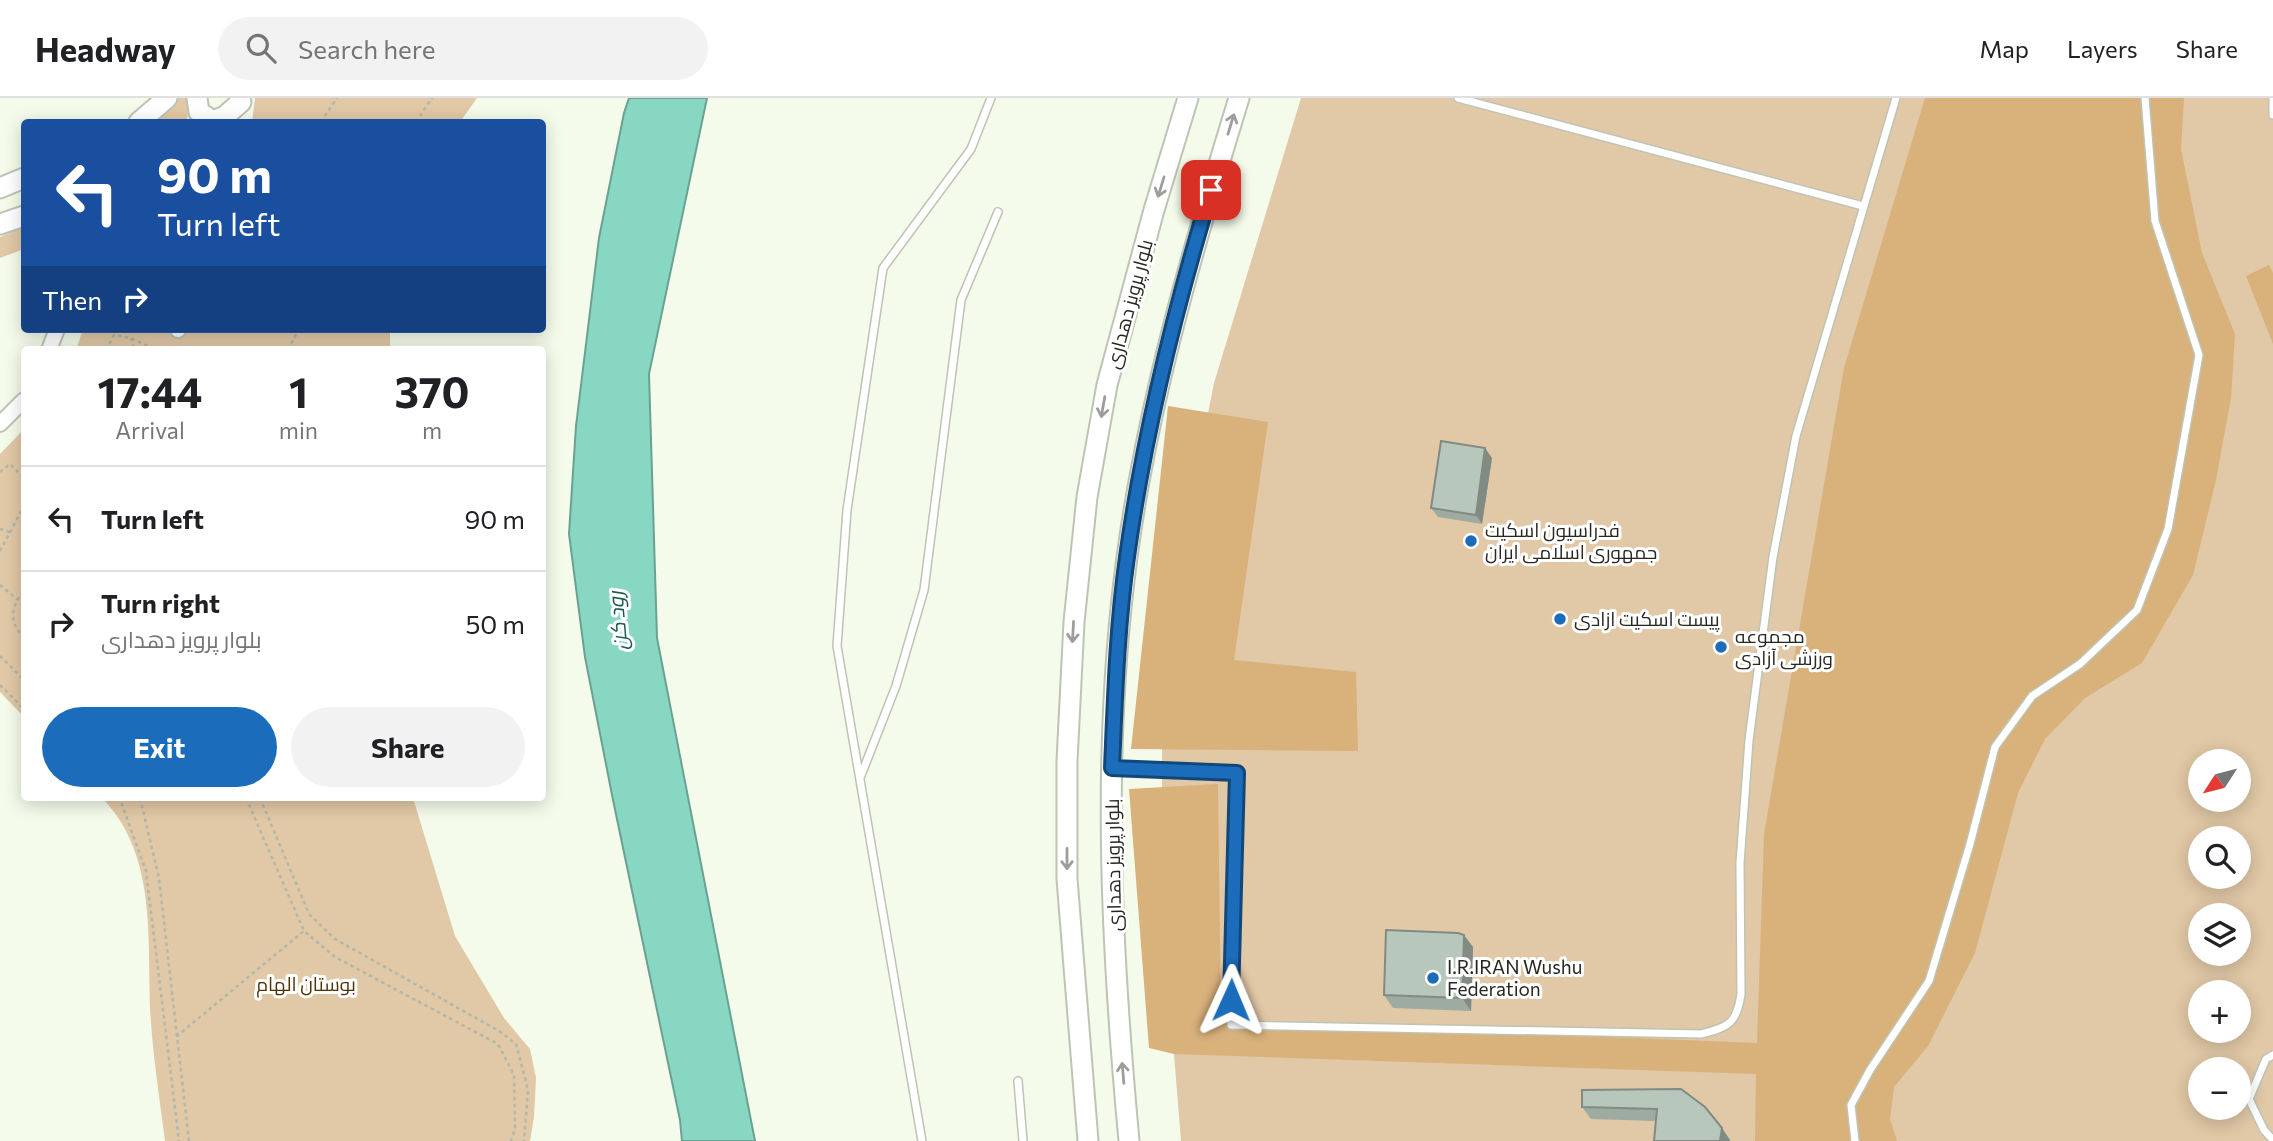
<!DOCTYPE html>
<html lang="en">
<head>
<meta charset="utf-8">
<style>
  :root { --surface:#fff; --page:#f2f2f2; --text:#202124; --muted:#757577; --line:#e0e0e0; --accent:#1b6dbc }
  body { margin:0; font-family:Commissioner,Cairo,sans-serif; background:var(--page); color:var(--text); height:100vh; display:flex; flex-direction:column; font-size:26px; white-space:nowrap }
  * { box-sizing:border-box; margin:0 }
  p { font-size:23px; color:var(--muted) }
  .icon { flex:none; width:38px; height:38px; fill:none; stroke:currentColor; stroke-width:2; stroke-linecap:round; stroke-linejoin:round }
  .map { position:relative; flex:1; overflow:hidden }
  .sheet { position:absolute; left:21px; top:248px; width:525px; height:455px; display:flex; flex-direction:column; background:var(--surface); border-radius:7px; box-shadow:0 4px 18px #0003 }
  .sheet>* { flex:none }
  .hud { position:absolute; left:21px; top:21px; width:525px; height:214px; border-radius:7px; box-shadow:0 4px 18px #0003; background:#1a4fa0; color:#fff; overflow:hidden }
  .needle { width:46px; rotate:234deg }
  .fabs { position:absolute; left:2188px; top:651px; display:grid; gap:14px }
  .fabs a { display:grid; place-items:center; width:63px; height:63px; border-radius:50%; background:var(--surface); box-shadow:0 4px 18px #0003; font-size:35px }
  .pin { position:absolute; display:grid; place-items:center; width:60px; height:60px; color:#fff; margin:-30px; border-radius:14px; box-shadow:0 4px 10px #0006 }
  .me { position:absolute; width:77px; margin:-38px; rotate:1deg; stroke-linejoin:round; filter:drop-shadow(0 0 5px #0008) }
  .turn { display:flex; align-items:center; gap:24px; height:147px; padding:0 21px; font-size:32px }
  .turn .icon { width:91px; height:91px; stroke-width:2.5 }
  .turn b { display:block; font-size:49px; line-height:60px }
  .then { display:flex; align-items:center; height:66px; padding:0 21px; background:#0003; gap:14px; font-size:26px }
  .eta { display:flex; justify-content:space-evenly; align-items:center; height:119px; text-align:center }
  .eta b { font-size:42px; font-weight:700; line-height:49px }
  .primary-button { display:flex; gap:14px; margin-top:auto; padding:14px 21px }
  .primary-button a { flex:1; height:80px; border-radius:42px; background:var(--accent); color:#fff; font-size:28px; font-weight:700; line-height:80px; text-align:center }
  .primary-button a+a { background:var(--page); color:var(--text) }
  ul { padding:0; list-style:none }
  li { display:flex; align-items:center; gap:21px; height:105px; padding:0 21px; border-top:2px solid var(--line) }
  li div { flex:1 }
  li b { display:block; font-size:26px }
  li em { font-style:normal }
  header { display:flex; align-items:center; gap:42px; box-sizing:border-box; height:98px; padding:0 35px; background:var(--surface); border-bottom:2px solid var(--line) }
  header strong { font-size:33px }
  nav { display:flex; gap:38px; margin-inline-start:auto; font-size:24px }
  .search { width:490px; height:63px; background:var(--page); display:flex; align-items:center; gap:18px; box-sizing:border-box; padding:0 24px; border-radius:38px; color:var(--muted); font-size:26px }
  .map>svg:first-child { display:block }
</style>
</head>
<body>
<header>
<strong>Headway</strong>
<div class="search"><svg class="icon" aria-label="search" viewBox="0 0 24 24"><circle cx="10" cy="10" r="6"/><path d="M15 15l6 6"/></svg>Search here</div>
<nav><a>Map</a><a>Layers</a><a>Share</a></nav>
</header>
<div class="map">
<svg width="2273" height="1043" viewBox="0 0 2273 1043">
  <rect width="100%" height="100%" fill="#f4fbea"/>
  <path fill="#e1c8a6" fill-rule="evenodd" d="M179,0H189L187,24H156Z
    M255,0H477L460,24H252Z
    M1301,0H2273V1043H1181L1162,807V615L1175,484L1214,285ZM2200,663H2238V702H2200ZM2200,740H2238V779H2200ZM2200,817H2238V856H2200ZM2200,894H2238V933H2200ZM2200,971H2238V1010H2200Z
    M24,129V151L0,160V139Z
    M83,231H165L192,235L193,231H390V252H76Z
    M24,331V619L0,594V356Z
    M102,700H413L455,838L504,920L530,951L536,980L534,1019L530,1043H165C160,1004 154,965 151,925C146,850 160,759 102,700Z"/>
  <path fill="#d8b17b" d="M1925,0H2184L2181,51L2202,155L2235,236L2231,300L2216,382L2193,477L2142,565L2085,600L2045,641L2018,695L1975,855L1928,948L1894,989L1890,1021L1897,1043H1755L1756,976L1174,956L1149,950L1129,691L1218,686L1221,923L1757,945L1764,736L1844,270Z
    M2269,167L2273,175V246L2246,178Z
    M1168,308L1268,324L1234,562L1356,574L1358,653L1131,651Z"/>
  <path fill="#88d7c3" stroke="#6aa292" stroke-width="2" d="M629,0H707L649,276L657,540L755,1043H682L680,1022L613,702L585,559L569,436L576,328L599,140L624,15Z"/>
  <g fill="none" stroke-linecap="round" stroke-linejoin="round">
    <defs>
      <path id="lane" d="M1458,0L1863,108
        M2273,0V17
        M1112,670L1236,675L1231,927L1701,936C1729,929 1737,925 1741,896L1740,765L1749,642L1773,459L1796,338L1896,0
        M860,680L896,588L924,492L961,202L998,114
        M2273,957L2266,961L2249,1001L2264,1032L2273,1042
        M1018,983L1023,1043
        M922,1043L837,548L847,412L883,170L971,51L991,0
        M1855,1043L1851,1007L1870,972L1929,883L1970,746L1995,649L2032,598L2080,566L2137,512L2168,431L2199,257L2155,123L2145,0"/>
      <path id="street" d="M178,232V231
        M49,252L57,231
        M0,326L24,302"/>
      <path id="secondary" d="M197,0L199,14L213,23L225,18L241,4
        M139,24L167,0
        M0,90L24,80
        M0,126L24,118
        M1088,1043L1067,781V663L1074,524L1087,399L1107,287L1154,112L1188,0
        M1129,1043C1111,849 1101,653 1127,459C1148,303 1193,150 1239,0"/>
    </defs>
    <use href="#lane" stroke="#bdc4b4" stroke-width="10"/>
    <use href="#street" stroke="#bdc4b4" stroke-width="18"/>
    <use href="#secondary" stroke="#bdc4b4" stroke-width="23"/>
    <path stroke="#b1b7a9" stroke-width="2.5" stroke-dasharray="3.5 3.5" stroke-linecap="butt" d="M321,24L337,0
      M416,24L432,0
      M131,240L134,252
      M106,252L114,237L131,240L156,252
      M288,252L299,231
      M0,374L10,366L24,380
      M0,431L10,434
      M0,453L24,408
      M0,487L17,501
      M24,494C10,508 9,526 24,539
      M0,558L24,582
      M0,587L24,611
      M117,700L121,704L146,773L179,1043
      M140,700L159,780L177,938
      M246,700L304,833L335,859L498,946L514,977L515,1031L511,1043
      M260,700L309,816L335,841L499,933L516,946L528,992L524,1043
      M189,1043L177,938L304,833"/>
    <use href="#lane" stroke="#fff" stroke-width="7"/>
    <use href="#street" stroke="#fff" stroke-width="14"/>
    <use href="#secondary" stroke="#fff" stroke-width="19"/>
  </g>
  <path fill="#9eaba1" d="M1492,360L1482,426L1438,419L1431,410Z
    M1473,849L1471,913L1393,910L1384,897Z
    M1681,991L1722,1030L1730,1043H1654L1656,1023L1591,1021L1582,1009Z"/>
  <path fill="#818b83" d="M1485,350L1492,360L1482,426L1476,417Z
    M1464,837L1473,849L1471,913L1462,900Z
    M1722,1030L1730,1042V1043H1720Z"/>
  <path fill="#b8c7bb" stroke="#818b83" stroke-width="2" d="M1441,343L1485,350L1476,417L1431,410Z
    M1386,832L1458,835L1464,837L1462,900L1384,897Z
    M1681,991L1705,1009L1722,1030L1720,1043H1654L1657,1011L1582,1009V992Z"/>
  <defs><path id="oneway-shaft" d="M-6 0H5M1.5-3L5.5 0L1.5 3" fill="none" stroke-width="1.6" stroke-linecap="round" stroke-linejoin="round" transform="scale(1.75)"/></defs>
  <g stroke="#9d9e9b">
    <use href="#oneway-shaft" transform="translate(1231 26) rotate(-73)"/>
    <use href="#oneway-shaft" transform="translate(1161 89) rotate(107)"/>
    <use href="#oneway-shaft" transform="translate(1103 309) rotate(100)"/>
    <use href="#oneway-shaft" transform="translate(1073 534) rotate(93)"/>
    <use href="#oneway-shaft" transform="translate(1067 761) rotate(90)"/>
    <use href="#oneway-shaft" transform="translate(1123 975) rotate(-95)"/>
  </g>
  <g fill="none" stroke-linecap="round" stroke-linejoin="round">
    <defs>
      <path id="route" d="M1211,92C1175,211 1144,335 1127,459C1117,529 1115,599 1112,670L1237,675L1231,902"/>
    </defs>
    <use href="#route" stroke="#12477a" stroke-width="18"/>
    <use href="#route" stroke="#1b6dbc" stroke-width="12"/>
  </g>
  <g fill="#1b6dbc" stroke="#fff" stroke-width="2.5">
    <circle cx="1471" cy="443" r="7"/>
    <circle cx="1560" cy="521" r="7"/>
    <circle cx="1721" cy="549" r="7"/>
    <circle cx="1433" cy="880" r="7"/>
  </g>
  <g text-anchor="middle" stroke-width="6" stroke-linejoin="round" paint-order="stroke">
    <g font-size="19" fill="#252721" stroke="#fff">
      <text transform="translate(1129 206) rotate(-75)" y="7">بلوار پرویز دهداری</text>
      <text transform="translate(1113 767) rotate(-91)" y="7">بلوار پرویز دهداری</text>
    </g>
    <g font-size="19" fill="#252721" stroke="#fff" text-anchor="start">
      <text x="1485" y="439">فدراسیون اسکیت<tspan x="1485" dy="22">جمهوری اسلامی ایران</tspan></text>
      <text x="1574" y="528">پیست اسکیت ازادی</text>
      <text x="1735" y="545">مجموعه<tspan x="1735" dy="22">ورزشی آزادی</tspan></text>
      <text x="1447" y="876">I.R.IRAN Wushu<tspan x="1447" dy="22">Federation</tspan></text>
    </g>
    <g font-size="19" fill="#4e3306" stroke="#fff">
      <text x="306" y="893">بوستان الهام</text>
    </g>
    <g font-size="21" font-style="italic" fill="#1c5c4e" stroke="#fff">
      <text transform="translate(618 523) rotate(-95)" y="7">رود کن</text>
    </g>
  </g>
</svg>
<div class="fabs">
<a><svg class="needle" viewBox="-14 -14 28 28"><path d="M0-13l5 13h-10z" fill="#e53935"/><path d="M0 13l5-13h-10z" fill="#757577"/></svg></a>
<a><svg class="icon" aria-label="search" viewBox="0 0 24 24"><circle cx="10" cy="10" r="6"/><path d="M15 15l6 6"/></svg></a>
<a><svg class="icon" aria-label="layers" viewBox="0 0 24 24"><path d="M12 4l9 5-9 5-9-5zM3 14l9 5 9-5"/></svg></a>
<a>+</a>
<a>−</a>
</div>
<div class="pin" style="left:1211px;top:92px;background:#d93025"><svg class="icon" aria-label="arrive" viewBox="0 0 24 24"><path d="M6 21V4h12l-3 4 3 4H6"/></svg></div>
<svg class="me" style="left:1231px;top:902px" viewBox="-20 -20 40 40"><path d="M0-17L14 15 0 8-14 15z" fill="#1b6dbc" stroke="#fff" stroke-width="4"/></svg>
<div class="hud">
<div class="turn"><svg class="icon" aria-label="left" viewBox="0 0 24 24"><path d="M17 20v-9H6M10 6l-5 5 5 5"/></svg><div><b>90 m</b>Turn left</div></div>
<div class="then">Then<svg class="icon" aria-label="right" viewBox="0 0 24 24"><path d="M7 20v-9h11M14 6l5 5-5 5"/></svg></div>
</div>
<section class="sheet">
<div class="eta">
<div><b>17:44</b><p>Arrival</p></div>
<div><b>1</b><p>min</p></div>
<div><b>370</b><p>m</p></div>
</div>
<ul>
<li><svg class="icon" aria-label="left" viewBox="0 0 24 24"><path d="M17 20v-9H6M10 6l-5 5 5 5"/></svg><div><b>Turn left</b></div><em>90 m</em></li>
<li><svg class="icon" aria-label="right" viewBox="0 0 24 24"><path d="M7 20v-9h11M14 6l5 5-5 5"/></svg><div><b>Turn right</b><p>بلوار پرویز دهداری</p></div><em>50 m</em></li>
</ul>
<div class="primary-button"><a>Exit</a><a>Share</a></div>
</section>
</div>
</body>
</html>
